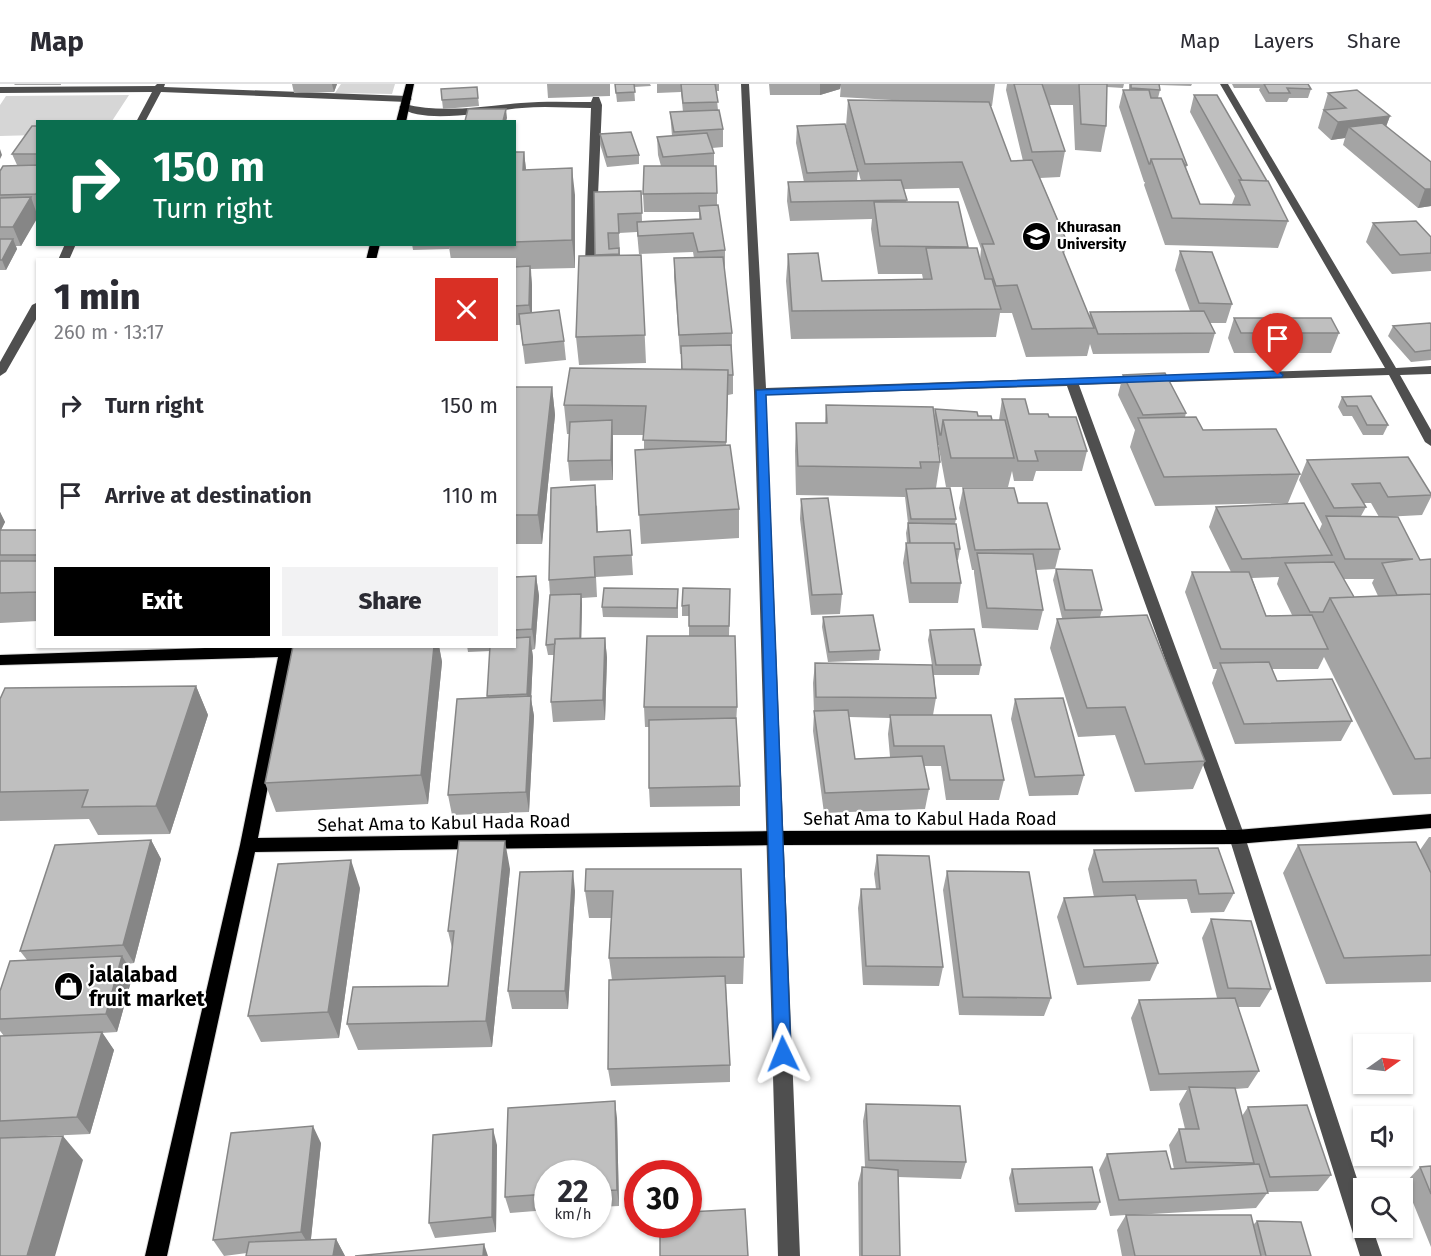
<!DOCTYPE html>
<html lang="en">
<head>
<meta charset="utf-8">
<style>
  :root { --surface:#fff; --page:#f2f2f3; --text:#2b2b33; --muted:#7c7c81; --line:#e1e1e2; --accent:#000 }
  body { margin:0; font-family:"Fira Sans",sans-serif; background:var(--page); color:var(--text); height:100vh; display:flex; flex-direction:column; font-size:22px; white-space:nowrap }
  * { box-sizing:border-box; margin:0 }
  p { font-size:20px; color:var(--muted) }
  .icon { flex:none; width:33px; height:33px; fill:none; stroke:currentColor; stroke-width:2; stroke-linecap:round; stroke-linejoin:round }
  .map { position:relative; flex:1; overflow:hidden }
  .side { position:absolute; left:36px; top:174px; width:480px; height:390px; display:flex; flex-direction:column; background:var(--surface); border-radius:0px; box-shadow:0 2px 4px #0004 }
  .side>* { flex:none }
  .top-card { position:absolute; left:36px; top:36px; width:480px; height:126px; border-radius:0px; box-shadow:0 2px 4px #0004; background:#0b6e4f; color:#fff; overflow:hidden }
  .needle { width:39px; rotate:76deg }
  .controls { position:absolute; left:1353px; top:950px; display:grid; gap:12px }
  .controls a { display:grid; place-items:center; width:60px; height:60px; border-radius:0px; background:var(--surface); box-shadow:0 2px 4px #0004; font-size:30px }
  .speed { position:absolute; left:534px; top:1076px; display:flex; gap:12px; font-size:30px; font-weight:700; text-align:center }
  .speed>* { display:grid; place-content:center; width:78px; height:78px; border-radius:50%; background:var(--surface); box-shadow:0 2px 4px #0004; line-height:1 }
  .speed small { font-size:15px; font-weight:400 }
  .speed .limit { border:9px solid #d22; background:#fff; color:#111 }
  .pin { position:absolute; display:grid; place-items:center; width:51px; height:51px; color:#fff; margin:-62px -26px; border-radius:50% 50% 50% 0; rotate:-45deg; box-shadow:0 0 6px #0007 }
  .pin .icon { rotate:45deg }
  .me { position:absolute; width:66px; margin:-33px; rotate:358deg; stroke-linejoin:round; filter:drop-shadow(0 0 4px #0008) }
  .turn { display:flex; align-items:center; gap:21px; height:126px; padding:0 18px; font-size:27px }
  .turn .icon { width:78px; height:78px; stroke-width:2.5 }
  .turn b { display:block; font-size:42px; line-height:51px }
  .round { display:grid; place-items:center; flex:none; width:63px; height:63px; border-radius:0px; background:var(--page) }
  .head { display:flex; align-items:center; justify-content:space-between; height:102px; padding:0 18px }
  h1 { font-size:36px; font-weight:800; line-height:45px }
  .cta { display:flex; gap:12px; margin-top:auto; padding:12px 18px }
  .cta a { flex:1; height:69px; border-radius:0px; background:var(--accent); color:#fff; font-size:24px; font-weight:800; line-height:69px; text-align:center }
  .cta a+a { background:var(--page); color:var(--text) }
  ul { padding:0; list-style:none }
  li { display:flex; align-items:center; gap:18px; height:90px; padding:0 18px }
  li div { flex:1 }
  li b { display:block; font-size:22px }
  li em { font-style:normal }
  header { display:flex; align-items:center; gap:36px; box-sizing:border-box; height:84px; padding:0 30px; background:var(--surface); border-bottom:2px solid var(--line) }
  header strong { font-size:28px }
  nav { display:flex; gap:33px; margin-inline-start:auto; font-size:21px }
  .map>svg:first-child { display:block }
</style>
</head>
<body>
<header>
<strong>Map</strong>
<nav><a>Map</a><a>Layers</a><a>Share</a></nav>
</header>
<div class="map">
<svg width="1431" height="1172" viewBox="0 0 1431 1172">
  <rect width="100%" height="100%" fill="#fff"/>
  <path fill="#d6d6d6" d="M341,0H395L392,10L335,9Z
    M129,11L112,37L38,38L37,51L0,52V21L6,12Z"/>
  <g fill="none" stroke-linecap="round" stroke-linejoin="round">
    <defs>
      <path id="major" d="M406,0H414L406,38H396Z
        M370,160H380L376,176H366Z
        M260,562H295L258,754L776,747L1237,746L1431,730V744L1237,760L776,761L255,768L167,1172H145L240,761L278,573L0,581V571Z"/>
    </defs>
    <use href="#major" stroke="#dbdbdb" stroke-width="2"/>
    <path fill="#4f4f4f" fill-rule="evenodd" d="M157,0H165L164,3L407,12L412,15L407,18L161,8L145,38H136L152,8L0,9V3L155,2Z
      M741,0H749L766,304L1385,284L1220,0H1228L1396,284L1431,282V290L1400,291L1431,346V362L1425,358L1389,291L1079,301L1245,753L1364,1116V1143H1372L1382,1172H1360L1229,753L1067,302L766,311L800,1172H778L754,308Z
      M593,13H599L602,21L595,179L590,182L585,179L591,24C568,24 545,22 522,24C491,26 426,42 399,23L404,20C444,30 481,22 521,19C544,17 568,18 591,18Z
      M65,160H76L69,176H58Z
      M38,218V232L6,288L0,292V278L32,221Z"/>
    <use href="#major" fill="#000" fill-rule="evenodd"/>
  </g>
  <path fill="#a4a4a4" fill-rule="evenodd" d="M14,0H61V1H15Z
    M292,0H337L334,8L294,9Z
    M547,0H610V12L548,14Z
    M615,0H650L651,2L634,3L635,17L617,18Z
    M657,0H719V7H716L718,26L723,45V63L712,64L714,69V82L717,109V121L725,166V185H724L732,249V268H731L733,291V310L728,311L726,362L739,425V454L641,460L635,366H644V351H613V396L570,397L568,377L569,350H567L564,321L681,285V270H680L674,193V174H694L693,168L639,170L637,148L619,149L620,171H641L646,279L579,281L576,253L595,172L594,108L641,107L642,137L699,135V128H644L643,110L661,82L658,71L657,53L672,52L670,28H683L681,8L657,9Z
    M769,0H841L840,5L820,11H770Z
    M841,0H995L992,22H990L1011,77H1023L1006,6L1007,0H1124L1123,4L1107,3L1106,42L1101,68L1075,66L1073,21H1049L1065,67L1060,93L1040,94L1067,158L1064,170L1089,232L1090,228L1190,227L1175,186L1180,167L1232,220L1226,239H1210L1215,249L1209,269L1093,270L1090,260L1087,272L1026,273L1012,229H1000L996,253L791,255L786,197L788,170L822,197L923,195L922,190H878L871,145L872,135L790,137L787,117L788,98H804L796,59L797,42L858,87L857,97H861L846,42L848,16L909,17L840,13ZM959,104L981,165L980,176L968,164V163L906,118L907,116L904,105Z
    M1129,0H1192L1191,2L1159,1L1160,6L1158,14L1187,81L1186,84L1200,120H1232L1235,112L1190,28L1194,11L1288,137L1278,164L1165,161L1144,101L1145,98H1144L1119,23L1123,6H1129Z
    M1232,0H1308L1311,5L1308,14H1289L1287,18H1266L1259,6L1260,4H1234Z
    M477,3L479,22L443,25L442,16Z
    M1328,9L1390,32L1386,43L1431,78V122L1418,124L1343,61L1345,54L1331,56L1318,44Z
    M38,42V130L21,162H16L17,165L6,186H0V111L17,81L12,70Z
    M600,50L639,71V80L607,83L600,60Z
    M514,68H524L526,86L575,111V184L531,185L532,201V229L564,257L566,276L525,280L520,241H514V176H451L449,163V165L413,166L412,160H514Z
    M1373,139L1431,153V187L1392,190L1366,158Z
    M1234,234L1339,249L1331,269H1234L1228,254Z
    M1431,240V276L1411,278L1388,252L1393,242Z
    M1123,291L1186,329L1185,333L1203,346L1300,390L1288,419L1155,422L1130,363L1135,346L1118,311Z
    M514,303H552L555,331L542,460H514Z
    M1342,313L1388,341L1383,351H1363L1352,332H1343L1338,323Z
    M1002,315H1025L1029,330H1048L1049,333H1076L1087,367L1082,387H1036L1033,397H1014L1012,387L1008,403H946L939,365V361H938L937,355L940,378L936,404H950L956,435L955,440H956L960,465L958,476H957L961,499L958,519H909L903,479L906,459H907L906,449L908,439L905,413L796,411L795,367L796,339H825L826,321L933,323L934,333L935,325L977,328L978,332H991L992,336H999Z
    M1307,376L1431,410V413L1422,431L1384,433L1420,476L1431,475V710L1393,711L1324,573L1318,585H1272L1277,597L1352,637L1341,657L1235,660L1212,599L1217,585H1213L1185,508L1192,488H1231L1209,443L1216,423L1319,447L1322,440L1299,396ZM1364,419H1371L1379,433L1361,432L1366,423ZM1279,493L1277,500L1292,531L1266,532L1252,494ZM1343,495H1374L1372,499L1378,512L1354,513Z
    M963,404L1018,419L1060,465L1055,485L1036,486L1043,526L1038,546L982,544L974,489V486H972L959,424Z
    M801,415L842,510L840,530L811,531L800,435Z
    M597,421L598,448L630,446L633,491L596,493L597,513L582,514L581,554H605L607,574L605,636L553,638L551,618L554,571H548L546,561L550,511L549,496Z
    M0,428L5,438L1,446H38V537L0,539Z
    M1056,485L1102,526L1100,533L1205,677L1193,705L1135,708L1115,651L1078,653L1050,564L1057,535L1062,534L1053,496Z
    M536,492L539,512L535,565L532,566L533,573L531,615L534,632L529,728L452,731L448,711L487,614L490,567L468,568L467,562H514V493Z
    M730,505L729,552L737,623L736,641L740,702V722L650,723L649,704V643H645L644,623L689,552V532H682V522Z
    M678,515V534L603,533L602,523Z
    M823,533L880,566L879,576L828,578L822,543Z
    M930,546L981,581L979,591H934L936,614L933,631L1004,696L999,716H946L941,682H924L929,705L925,725L824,729L813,647L814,629L813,599L815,579L932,581L928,556ZM849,633L890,634L888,650L890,673L855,675Z
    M293,562H439L442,578L428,720L276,728L265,699Z
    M196,602L208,631L170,750L98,751L89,735L0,737V615Z
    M1015,615L1084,691L1078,711L1029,712L1011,635Z
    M1429,753H1431V898L1326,900L1283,789L1298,761L1420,766Z
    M151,756L161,775L134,879L127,880L133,890L117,948L102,949L114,966L90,1050L0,1054V952H4L0,947V907L27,876L20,867Z
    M1218,764L1234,809L1224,828L1191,829L1187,815L1137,816L1158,879L1150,897L1077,901L1057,833L1064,814L1094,813L1088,785L1094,766Z
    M877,771L943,883L939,902L863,901L858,824L861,805H876L874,790Z
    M510,785L492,963L358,966L347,940L448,902L452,864L448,847Z
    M586,785L744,873L743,900H726L730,981V998L611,1002L608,985L612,896L609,874L611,834H589L585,807Z
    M947,787L1051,914L1044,932L959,931L943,806Z
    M360,804L339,954L261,958L248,932Z
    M575,807L568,925H512L508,907Z
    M1211,835L1271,905L1260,923H1238L1259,987L1248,1004L1235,1005L1242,1032L1248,1023L1331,1091L1318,1107L1268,1108L1256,1124L1134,1131L1253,1141L1257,1137L1311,1172H1122L1117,1146L1126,1131L1110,1132L1099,1086L1107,1070L1171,1085H1174L1169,1061L1179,1045H1185L1179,1020L1187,1006L1150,1007L1131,934L1139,916L1217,914L1202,854Z
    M866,1020L966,1078L961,1095L898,1093L900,1172H859L858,1099L862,1083H865L863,1037Z
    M617,1034L619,1122L598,1123V1089H548V1126L510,1129L505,1113Z
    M321,1059L311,1155H336L345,1172H246L247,1169L224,1172L213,1156Z
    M497,1061L496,1148L435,1154L429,1139Z
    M1431,1082V1163L1405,1099L1420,1083Z
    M1012,1085L1100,1118L1096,1126L1015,1128L1009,1094Z"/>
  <path fill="#868686" d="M332,0H337L334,8Z
    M820,0H841L840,5L820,11Z
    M506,25L507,34L506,38H503Z
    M1390,32L1383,50L1349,43L1345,54L1331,56L1338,38Z
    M0,65L2,71L0,75Z
    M524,68L527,94L523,86Z
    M572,84L575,111V184L572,156Z
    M1425,105H1431V122L1418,124Z
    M31,113L38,133L21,162L13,143Z
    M13,155L17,165L6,186L2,176Z
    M530,182L532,201V240L529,221Z
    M552,303L555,331L542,460L538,431Z
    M612,336L613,356V396L611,376Z
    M0,428L5,438L0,448Z
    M536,492L539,512L535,565L532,545Z
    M581,510L582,520L581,570L580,560Z
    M530,553L533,573L531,615L534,632L529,728L526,708L530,627L527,610Z
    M605,554L607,574L605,636L603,616Z
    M434,562H439L442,578L428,720L421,691Z
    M196,602L208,631L170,750L156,722Z
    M151,756L161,775L134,879L123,861Z
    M505,757L510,785L492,963L486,937Z
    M351,776L360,804L339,954L328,928Z
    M573,787L575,807L568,925L565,907Z
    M122,872L133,890L117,948L106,930Z
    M102,948L114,966L90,1050L77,1033Z
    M615,1017L617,1034L619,1122L617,1106Z
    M313,1042L321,1059L310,1163L301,1148Z
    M493,1045L497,1061L496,1148L492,1133Z
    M63,1052L83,1076L55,1172H27Z
    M336,1155L345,1172H333Z
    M484,1160L488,1172H483Z"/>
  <path fill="#bfbfbf" stroke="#868686" stroke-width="1.5" d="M615,0H634L635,8L616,9Z
    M681,0H715L718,18L683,19Z
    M1014,0H1042L1065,67L1032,68Z
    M1079,0H1107L1106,42L1081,40Z
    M1131,0H1159L1160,6L1131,4Z
    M1264,0H1308L1311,5L1287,4L1290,9H1269Z
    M477,3L478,14L442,16L441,5Z
    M1123,6H1149L1151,14H1161L1187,81H1185L1182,75H1151L1150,80H1149Z
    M1357,6L1390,32L1338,38L1324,26L1346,24L1328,9Z
    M1194,11H1217L1267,97L1242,96Z
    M848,16L989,18L1011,77L1032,76L1067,158H1059L1094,244L1032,245L1017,201L996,202L982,160H994L962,78L865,80Z
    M468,25H506L503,37H465Z
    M719,26L723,45L674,48L670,28Z
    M1382,39L1431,78V105H1425L1349,43Z
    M845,40L858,87L807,89L797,42Z
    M32,42H38V70H12Z
    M631,48L639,71L607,73L600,50Z
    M707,49L714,69L663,73L657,53Z
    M514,68H524L523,86L572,84V156L514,158Z
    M1151,75H1182L1200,120L1250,121L1239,96L1268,97L1288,137L1172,134Z
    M38,81V107L36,110L0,111V87L3,82Z
    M644,82H716L717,109L643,110Z
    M901,96L907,116L791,118L788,98Z
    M641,107L642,129L618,130L619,149H608L609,165L619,164V170L595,171L594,108Z
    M31,113L13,143H0V114Z
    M874,118H958L968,163L880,162Z
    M718,121L725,166L698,168L693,149L638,152L637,138L701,135L699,122Z
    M1416,137L1431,153V169L1400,171L1373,139Z
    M0,155H13L2,176H0Z
    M926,164H977L985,195H992L1001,225L792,227L788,170L818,169L822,197L932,195Z
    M1180,167L1212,168L1232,220L1199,219Z
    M641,171L645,251L576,253L579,172Z
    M723,173L732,249L679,251L674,174Z
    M530,182L529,221L514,222V183Z
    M559,226L564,257L523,261L519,230Z
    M1204,227L1215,249L1098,250L1090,228Z
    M1234,234H1331L1339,249H1241Z
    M1430,239L1431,240V266L1415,268L1393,242Z
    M731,261L733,291H728V286L682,285L681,262Z
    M570,284L728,286L726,358L643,356L646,322L564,321Z
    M1165,289L1186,329L1143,331L1123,291Z
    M514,303H552L538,431H514Z
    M1371,312L1388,341H1367L1357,322H1347L1342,313Z
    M1002,315H1025L1029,330H1048L1049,333H1076L1087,367H1035L1038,377H1018Z
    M826,321L933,323L940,378H920L921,384L798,382L796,339H827Z
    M935,325L977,328L978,332H991L992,336H943L941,351H940Z
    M1196,333L1203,346L1276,345L1300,390L1164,393L1138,334Z
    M612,336L611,376L568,377L570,338Z
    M943,336H1005L1014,374H951Z
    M730,361L739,425L639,431L635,366Z
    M1408,373L1431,410V411L1388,413L1380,399L1352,400L1366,423L1334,424L1307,376Z
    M595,401L597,448L630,446L632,471L594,473L595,493L549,496L551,404Z
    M950,404L956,435H911L906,405Z
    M963,404H1014L1018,419H1047L1060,465L975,466Z
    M828,414L842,510L812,511L801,415Z
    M1304,419L1332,471L1242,475L1216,423Z
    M1326,432L1398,433L1420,476L1431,475V510L1397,511L1382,479L1413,475H1345Z
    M908,439L956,440L960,465H955L954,459H910Z
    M0,446H38V469L36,471H0Z
    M906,459H954L961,499H911Z
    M977,469L1033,470L1043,526L987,524Z
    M0,477H38V508L0,509Z
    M1334,478L1354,513L1330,514L1323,528H1310L1285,479Z
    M1056,485L1092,486L1102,526H1065Z
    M1192,488H1249L1266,532L1312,531L1328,565H1221Z
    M536,492L532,545L514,546V493Z
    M604,504L678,505L677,524L602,523Z
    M683,504L730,505L729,542H689V521L682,522Z
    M581,510L580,554L555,555V560L546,561L550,511Z
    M1431,510V674L1415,675L1330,514Z
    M873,531L880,566L829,568L823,533Z
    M1147,531L1205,677L1145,680L1125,623L1087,624L1057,535Z
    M974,545L981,581H936L930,546Z
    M647,552H735L737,623H644Z
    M530,553L527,610L487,612L490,562H514V554Z
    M605,554L603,616L551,618L555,555Z
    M293,562H434L421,691L265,699Z
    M1269,578L1277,597L1332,595L1352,637L1244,640L1220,579Z
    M815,579L932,581L936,614L816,613Z
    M196,602L156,722L82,723L88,706L0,708V615L5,604Z
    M531,612L526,708L448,711L457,615Z
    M1063,614L1084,691L1035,693L1015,615Z
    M848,626L855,675L922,672L929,705L825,709L814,627Z
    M890,631H991L1004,696H950L944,662H894Z
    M736,634L740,702L649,704V636Z
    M151,756L123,861L20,867L55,761Z
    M459,757H505L486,937L347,940L353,903L448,902L454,847H448Z
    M1416,758L1431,789V871L1344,874L1298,761Z
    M1218,764L1234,809L1199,810L1196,796L1103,798L1094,766Z
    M877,771L929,772L943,883L866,882L861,805H880Z
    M351,776L328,928L248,932L278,780Z
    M586,785H741L744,873L609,874L613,807H585Z
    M573,787L565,907H508L520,788Z
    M947,787L1029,788L1051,914L963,913Z
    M1135,811L1158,879L1084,883L1064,814Z
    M1211,835L1251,837L1271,905L1228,904Z
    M122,872L106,930L0,935V907L10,877Z
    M725,892L730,981L608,985L609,896Z
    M1235,914L1259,987L1159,990L1139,916Z
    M102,948L77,1033L0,1037V952Z
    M1189,1003L1235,1004L1254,1079L1186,1078L1179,1045H1199Z
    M615,1017L617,1106L598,1107V1089H548V1110L505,1113L508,1024Z
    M866,1020L960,1022L966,1078L869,1076Z
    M1307,1021L1331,1091L1270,1093L1248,1023Z
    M313,1042L301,1148L213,1156L231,1049Z
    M493,1045L492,1133L429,1139L433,1051Z
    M63,1052L27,1172H0V1054Z
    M1166,1067L1171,1085L1259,1080L1268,1109L1119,1116L1107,1070Z
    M1431,1082V1110L1420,1083Z
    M862,1083L898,1086L900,1172H862Z
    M1092,1083L1100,1118L1018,1120L1012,1085Z
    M745,1125L748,1172H660V1140H688V1128Z
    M1126,1131H1251L1261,1172H1135Z
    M1257,1137L1301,1138L1311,1172H1266Z
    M336,1155L333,1172H246L249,1158Z
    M484,1160L483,1172H355Z"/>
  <path fill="#1a73e8" stroke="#114b97" stroke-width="1.5" d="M1278,287L1283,291L1282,293L766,311L791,970L789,975L783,978L777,975L774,970L756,306Z"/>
  <defs>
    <symbol id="university-disc" viewBox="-11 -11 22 22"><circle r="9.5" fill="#000" stroke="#fff"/><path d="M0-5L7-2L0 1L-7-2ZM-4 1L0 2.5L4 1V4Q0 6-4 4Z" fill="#fff"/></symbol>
    <symbol id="shop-disc" viewBox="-11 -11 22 22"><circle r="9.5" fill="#000" stroke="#fff"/><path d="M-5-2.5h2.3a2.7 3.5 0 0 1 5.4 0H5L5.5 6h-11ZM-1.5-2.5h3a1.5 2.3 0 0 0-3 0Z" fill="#fff"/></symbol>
  </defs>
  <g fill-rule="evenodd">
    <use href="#university-disc" x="1020" y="136" width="33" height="33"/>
    <use href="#shop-disc" x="52" y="886" width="33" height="33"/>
  </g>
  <g text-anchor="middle" stroke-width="4.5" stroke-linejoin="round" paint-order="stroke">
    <g font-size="15" font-weight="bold" fill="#000" stroke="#fff" text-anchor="start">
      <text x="1057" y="148">Khurasan<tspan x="1057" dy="17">University</tspan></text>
    </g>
    <g font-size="18" fill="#000" stroke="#fff">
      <text x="930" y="741">Sehat Ama to Kabul Hada Road</text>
      <text transform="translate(444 739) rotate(-1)" y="6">Sehat Ama to Kabul Hada Road</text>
    </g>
    <g font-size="21" font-weight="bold" fill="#000" stroke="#fff" text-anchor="start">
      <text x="89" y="898">jalalabad<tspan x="89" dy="24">fruit market</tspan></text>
    </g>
  </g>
</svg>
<div class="controls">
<a><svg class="needle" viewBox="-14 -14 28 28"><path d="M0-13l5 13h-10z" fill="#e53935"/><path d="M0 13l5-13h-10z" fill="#7c7c81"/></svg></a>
<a><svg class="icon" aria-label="sound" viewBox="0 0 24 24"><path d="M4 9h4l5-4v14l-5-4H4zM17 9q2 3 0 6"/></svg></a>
<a><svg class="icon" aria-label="search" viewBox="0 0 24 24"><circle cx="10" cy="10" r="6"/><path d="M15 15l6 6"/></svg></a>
</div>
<div class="speed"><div>22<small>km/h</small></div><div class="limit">30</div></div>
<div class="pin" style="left:1278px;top:291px;background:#d93025"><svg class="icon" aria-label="arrive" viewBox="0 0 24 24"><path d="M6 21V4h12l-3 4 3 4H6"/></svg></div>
<svg class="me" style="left:783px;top:970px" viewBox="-20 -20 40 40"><path d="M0-17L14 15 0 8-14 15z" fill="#1a73e8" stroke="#fff" stroke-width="4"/></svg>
<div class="top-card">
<div class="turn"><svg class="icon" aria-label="right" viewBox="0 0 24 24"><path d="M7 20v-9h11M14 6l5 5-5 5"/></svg><div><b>150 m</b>Turn right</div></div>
</div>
<section class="side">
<div class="head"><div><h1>1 min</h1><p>260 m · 13:17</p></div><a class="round" style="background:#d93025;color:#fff"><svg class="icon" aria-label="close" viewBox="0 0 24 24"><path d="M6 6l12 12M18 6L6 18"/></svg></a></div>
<ul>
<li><svg class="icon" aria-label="right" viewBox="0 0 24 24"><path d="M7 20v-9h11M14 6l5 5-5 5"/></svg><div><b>Turn right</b></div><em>150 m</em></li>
<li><svg class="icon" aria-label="arrive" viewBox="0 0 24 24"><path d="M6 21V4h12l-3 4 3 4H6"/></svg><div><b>Arrive at destination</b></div><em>110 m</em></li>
</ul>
<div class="cta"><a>Exit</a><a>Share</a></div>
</section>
</div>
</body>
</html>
